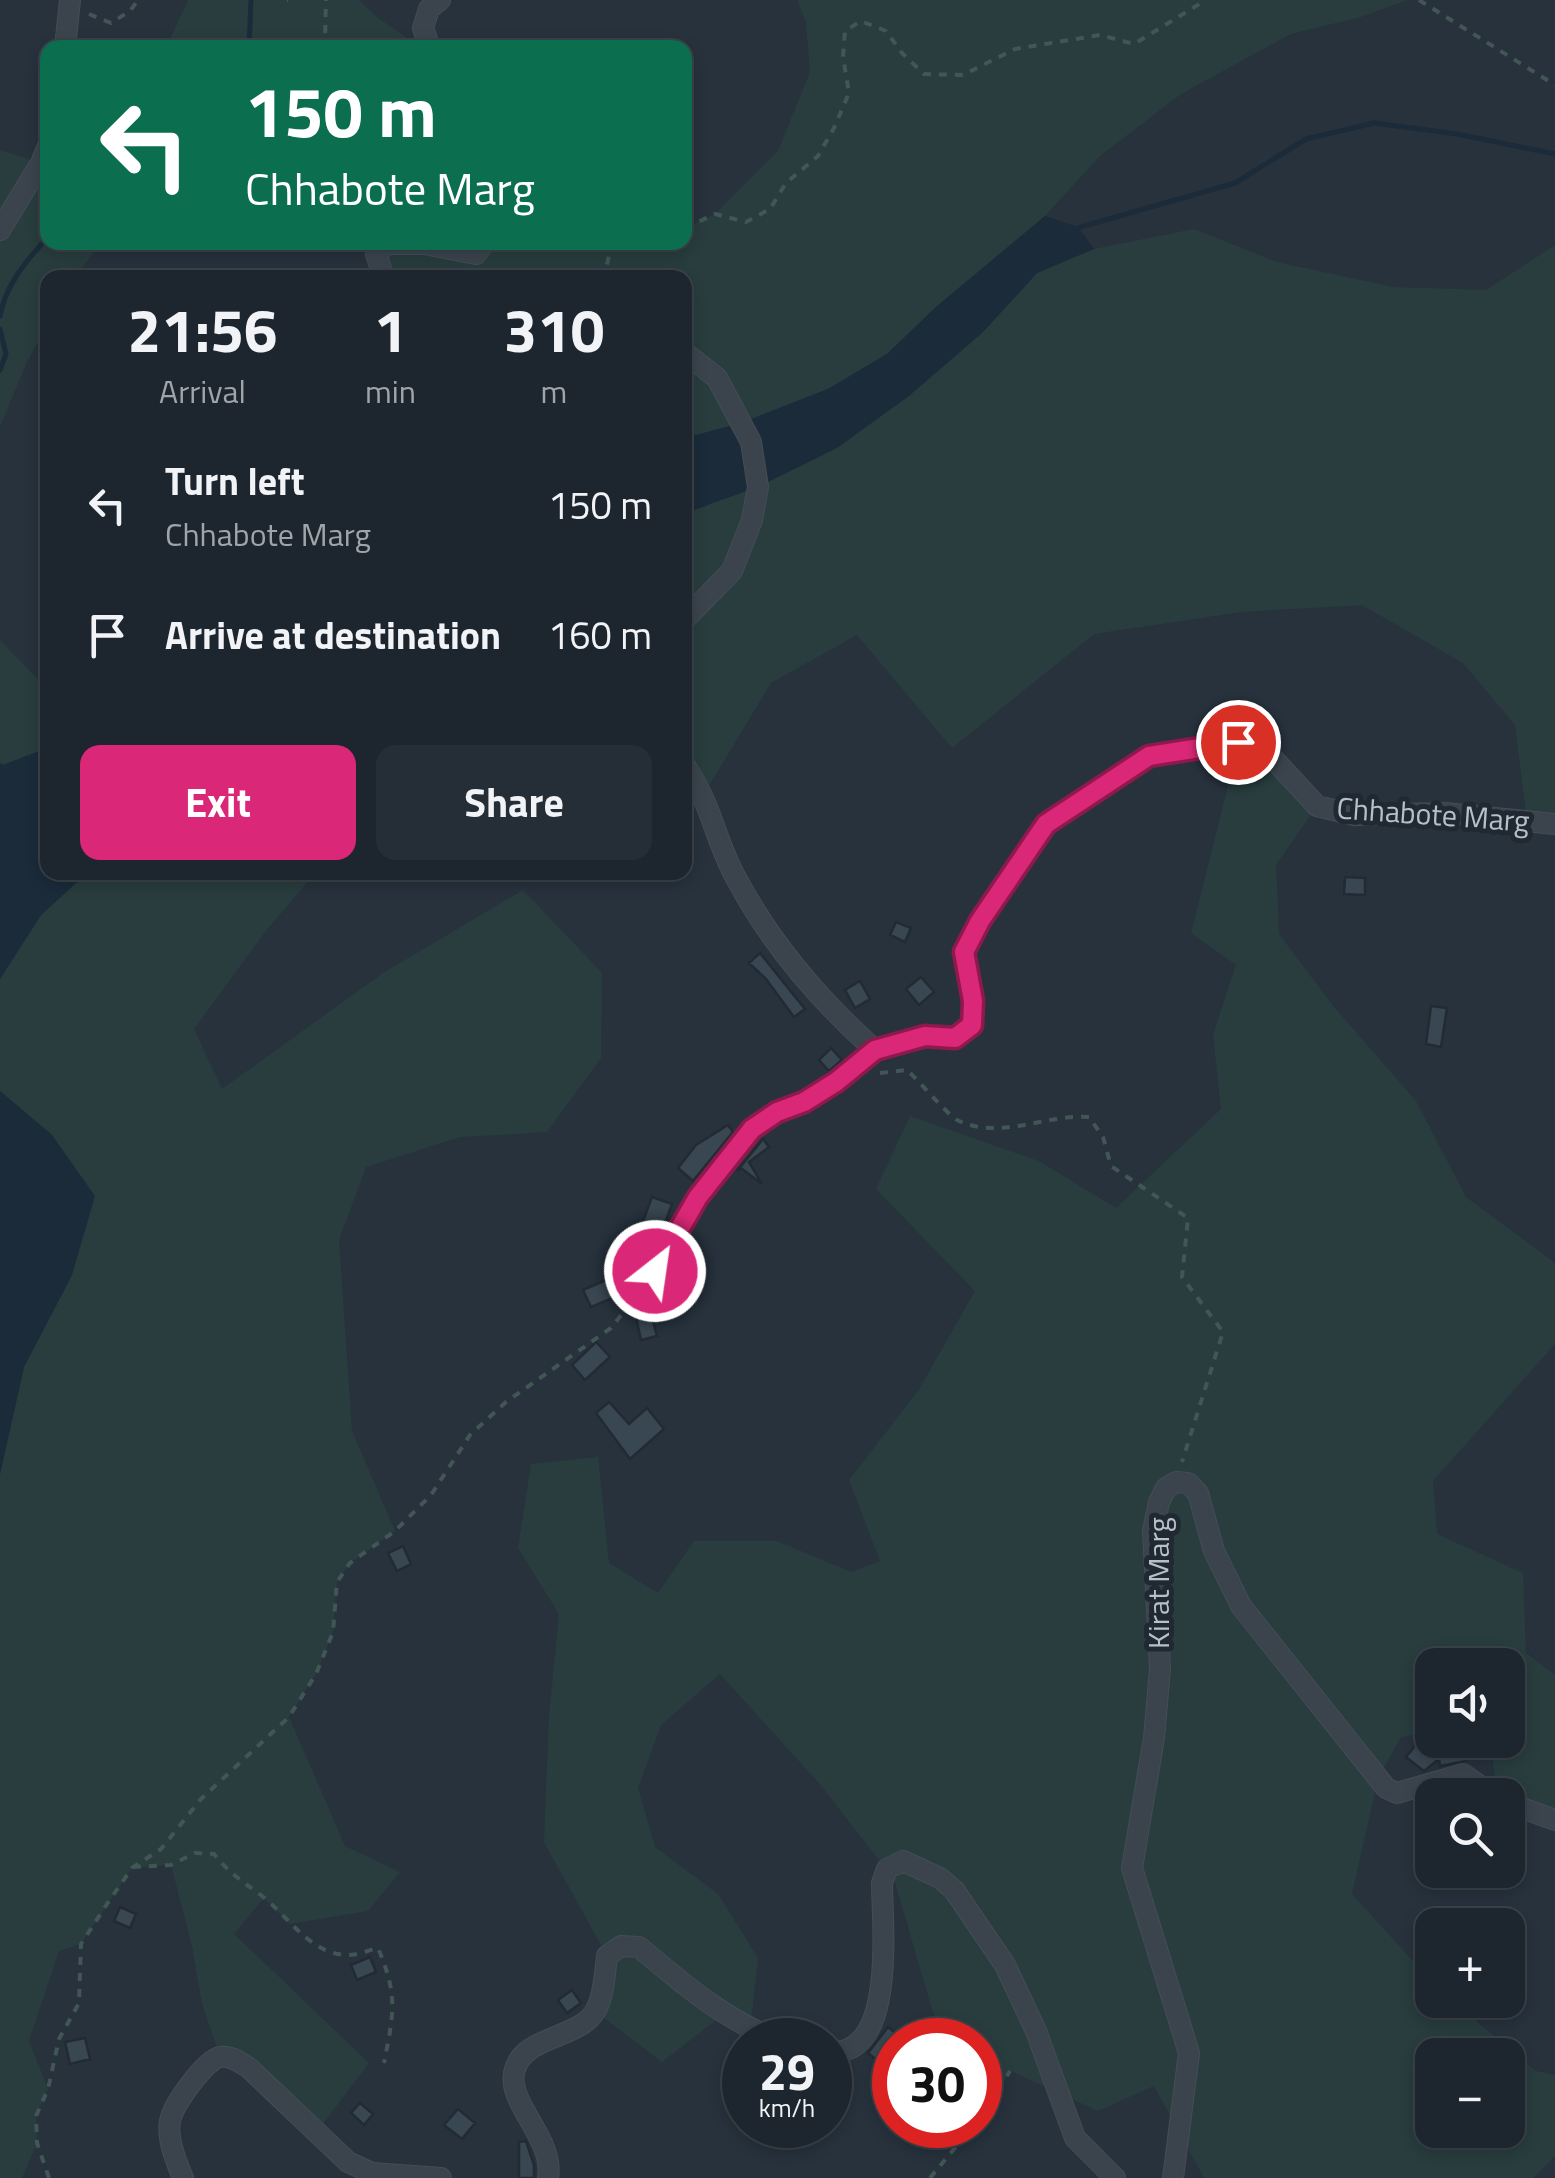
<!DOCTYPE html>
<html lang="en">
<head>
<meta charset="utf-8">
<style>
  :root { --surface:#1d262e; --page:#252e36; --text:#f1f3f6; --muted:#a0a5aa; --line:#3b434a; --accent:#db2777 }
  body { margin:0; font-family:"Titillium Web",sans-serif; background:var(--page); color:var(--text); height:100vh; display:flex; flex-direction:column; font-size:38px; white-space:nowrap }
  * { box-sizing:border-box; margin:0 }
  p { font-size:32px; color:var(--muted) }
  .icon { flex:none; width:55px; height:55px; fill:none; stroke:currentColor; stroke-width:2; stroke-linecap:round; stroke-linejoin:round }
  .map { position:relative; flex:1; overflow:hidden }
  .sheet { position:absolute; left:40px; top:270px; width:652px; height:610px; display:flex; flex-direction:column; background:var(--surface); border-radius:20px; box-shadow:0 5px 15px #0003,0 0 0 2px var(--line) }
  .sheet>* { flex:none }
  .hud { position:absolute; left:40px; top:40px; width:652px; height:210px; border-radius:20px; box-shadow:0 5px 15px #0003,0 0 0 2px var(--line); background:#0b6e4f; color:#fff; overflow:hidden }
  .tools { position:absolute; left:1415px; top:1648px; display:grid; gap:20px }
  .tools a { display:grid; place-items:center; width:110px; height:110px; border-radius:20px; background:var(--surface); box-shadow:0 5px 15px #0003,0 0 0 2px var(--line); font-size:50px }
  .speed { position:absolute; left:722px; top:2018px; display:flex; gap:20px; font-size:50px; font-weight:700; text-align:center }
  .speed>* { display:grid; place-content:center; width:130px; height:130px; border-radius:50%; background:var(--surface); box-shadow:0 5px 15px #0003,0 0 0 2px var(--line); line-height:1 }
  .speed small { font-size:25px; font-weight:400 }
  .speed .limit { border:15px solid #d22; background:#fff; color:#111 }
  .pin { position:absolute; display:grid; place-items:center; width:85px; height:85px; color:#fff; margin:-42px; border:5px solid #fff; border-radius:50%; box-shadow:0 2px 10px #0007 }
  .me { position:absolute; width:110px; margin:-55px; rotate:30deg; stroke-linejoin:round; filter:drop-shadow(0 0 8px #0008) }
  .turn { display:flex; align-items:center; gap:35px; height:210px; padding:0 40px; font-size:45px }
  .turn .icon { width:130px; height:130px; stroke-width:2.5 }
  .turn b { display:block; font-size:70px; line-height:85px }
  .eta { display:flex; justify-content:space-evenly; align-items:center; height:170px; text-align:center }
  .eta b { font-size:60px; font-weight:700; line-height:70px }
  .action { display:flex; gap:20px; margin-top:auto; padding:20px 40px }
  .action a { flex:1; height:115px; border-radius:20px; background:var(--accent); color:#fff; font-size:40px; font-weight:700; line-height:115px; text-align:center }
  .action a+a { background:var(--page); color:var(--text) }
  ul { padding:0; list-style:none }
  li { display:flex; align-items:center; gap:30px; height:130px; padding:0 40px }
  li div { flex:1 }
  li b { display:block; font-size:38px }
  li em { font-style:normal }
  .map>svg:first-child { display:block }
</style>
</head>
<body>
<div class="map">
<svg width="1555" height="2178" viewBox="0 0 1555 2178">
  <rect width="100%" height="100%" fill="#27323d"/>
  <path fill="#293d3e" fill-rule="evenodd" d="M188,0H359L378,18L420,47L166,48Z
    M797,0H1407L1361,17L1291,34L1181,94L1100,156L1045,216L936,307L887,354L828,389L741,423L685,438V278L384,277L376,254L350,243L685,242V228L715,214L778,151L810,72L806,22Z
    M47,146L48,242L101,243L75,277L48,278L47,324L26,364L0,427V150L41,163Z
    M1194,229L1277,262L1393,287L1486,290L1555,245V824L1527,820L1515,725L1463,663L1362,605L1241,612L1094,634L952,748L857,635L771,683L704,794L685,766V513L705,507L982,333L1037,273L1094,249Z
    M0,640L48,690L47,748L3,765L0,763Z
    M1239,742L1267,752L1317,806L1276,865L1279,934L1334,1007L1416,1101L1466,1197L1555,1263V1344L1433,1481L1437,1534L1523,1573L1526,1653L1555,1675V1820L1496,1795L1491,1740H1508V1665H1432V1732L1401,1737L1378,1778L1352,1894L1432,1982V2000H1451L1536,2071L1555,2075V2156L1533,2178H1204L1154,2086L1098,2111L1011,2071L980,2116V2040H941L894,1879L818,1782L720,1674L661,1725L638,1788L655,1847L718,1894L758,1958L750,2030L724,2014L662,2062L595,2011L607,1956L544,1842L549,1716L559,1614L518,1548L531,1464L598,1457L609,1563L658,1593L694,1541H777L851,1572L880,1561L849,1480L918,1391L975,1291L876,1189L910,1116L1039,1161L1116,1208L1221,1109L1213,1035L1236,965L1191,933ZM1432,2055H1508V2130H1432Z
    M87,873H315L265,932L194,1029L222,1089L383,973L523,890L602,973L601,1058L547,1132L460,1137L366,1167L339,1240L352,1431L395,1531L350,1563L337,1582L333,1632L316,1674L289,1717L345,1846L400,1872L368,1911L290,1924L264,1898L234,1934L369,2063L316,2133L220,2057L202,2004L192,1946L171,1865L132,1868L81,1944L59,1951L29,2041L48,2089L36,2116L37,2143L22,2178H0V1474L24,1367L72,1275L52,1135L0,1091V979L41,915Z"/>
  <path fill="#1b2b3a" d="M1045,216L1078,227L1094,249L1037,273L982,333L909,396L837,448L758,487L685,513V438L741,423L828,389L887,354L936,307Z
    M47,748L48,872L87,873L41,915L0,979V763L3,765Z
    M0,1091L52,1135L95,1196L72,1275L24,1367L0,1474Z"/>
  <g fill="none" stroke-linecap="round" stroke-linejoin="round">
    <path stroke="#1b2b3a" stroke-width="5" d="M249,48L251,0
      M1077,228L1235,183L1306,139L1374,123L1457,134L1555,154
      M0,316C6,284 26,261 48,237
      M0,329L6,354L0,370"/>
  </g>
  <path fill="#394752" stroke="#222b34" stroke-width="2.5" d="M1345,877L1365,878V895L1344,894Z
    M896,922L911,928L905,942L890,935Z
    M760,953L805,1009L794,1017L766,979L749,963Z
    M921,977L934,992L919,1005L906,989Z
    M860,981L870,999L855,1008L845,990Z
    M1431,1006L1447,1008L1441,1047L1426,1044Z
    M831,1048L842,1060L829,1071L819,1060Z
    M728,1125L733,1132L693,1181L678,1168L696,1145Z
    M763,1139L769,1147L749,1162L762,1184L741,1168L737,1171Z
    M652,1197L672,1204L661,1234L641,1226Z
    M606,1280L613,1298L591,1307L583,1290Z
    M651,1314L657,1336L641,1340L636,1317Z
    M596,1342L610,1357L585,1380L572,1365Z
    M609,1402L629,1424L647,1408L664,1429L630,1459L596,1413Z
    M403,1546L411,1564L397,1571L388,1553Z
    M1416,1745L1428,1754L1464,1748L1466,1761L1440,1766L1439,1759L1424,1771L1406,1757Z
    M120,1907L136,1914L130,1928L114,1921Z
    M370,1957L376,1972L357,1980L351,1965Z
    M572,1990L581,2003L567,2013L558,2000Z
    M888,2027L899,2036L879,2062L868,2053Z
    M85,2038L90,2059L70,2064L65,2042Z
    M360,2103L373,2114L364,2125L351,2113Z
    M458,2109L475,2123L462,2139L444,2125Z
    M526,2141L534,2165V2178H519V2142Z"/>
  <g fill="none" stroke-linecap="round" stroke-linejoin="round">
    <defs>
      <path id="minor" d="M65,48L70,0
        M430,48L423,28L429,9L440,0
        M0,230L41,163L48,146
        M384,278L376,254L387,244H424L476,254L485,242
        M685,353L717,378L751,442L758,487L752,520L732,571L685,619
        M685,766C712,805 715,840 736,878C771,944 819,1000 875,1050
        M655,1271L698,1197L753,1129L777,1112L803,1102L836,1083L875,1050L925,1036L955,1038L972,1025L973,1001L964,952L980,921L1046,824L1149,756L1239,742L1267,752L1317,806L1354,815L1445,813L1555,824
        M1508,1803L1555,1820
        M830,2052C897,2057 882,1923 882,1883L887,1869L903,1861L940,1878L954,1890L1005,1965L1036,2031L1075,2138L1115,2178
        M183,2178C176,2161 165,2135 171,2117C176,2102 205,2060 220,2057C231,2055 241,2063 249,2068L348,2162L372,2173L441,2178
        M548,2178C555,2137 504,2102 515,2069C525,2035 580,2039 596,2010C604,1995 605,1972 607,1956L621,1946L639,1947C682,1983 724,2020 778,2040
        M1173,2178L1189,2053L1132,1868L1154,1738L1160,1669L1153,1531L1159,1502L1166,1488L1176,1482L1188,1483L1198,1493L1214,1551L1241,1606L1386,1788L1397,1793L1463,1774L1493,1795"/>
    </defs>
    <use href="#minor" stroke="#444d56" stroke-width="22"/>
    <path stroke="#425655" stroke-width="4" stroke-dasharray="8 8" stroke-linecap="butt" d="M287,0H288
      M1419,0L1555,85
      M89,14L111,23L130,11L138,0
      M321,48L325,41L326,0
      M685,228L715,214L746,222L770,209L786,183L818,156L834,128L849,93L843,57L845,31L861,21L886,31L902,53L924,74L963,75L1015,49L1100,35L1134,44L1206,0
      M599,278L606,269L612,242
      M880,1073L907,1070C918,1080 949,1116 957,1120C999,1141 1045,1114 1089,1117L1103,1137L1111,1166L1188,1218L1182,1277L1223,1332L1182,1462
      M133,1867L171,1865L195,1853L214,1854C230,1874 242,1881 262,1896C289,1917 309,1953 346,1955C356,1956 368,1950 378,1948C398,1995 394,2013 384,2063
      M980,2116L1010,2071
      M49,2178L37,2143L36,2116L48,2089L59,2039L79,2003L81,1944L109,1901L132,1868L161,1849L201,1799L289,1717L316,1674L333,1632L337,1582L350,1563L395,1531L431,1495L470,1435L506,1402L611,1328L643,1287
      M930,2178L974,2125"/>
    <use href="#minor" stroke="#3b444d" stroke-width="20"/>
  </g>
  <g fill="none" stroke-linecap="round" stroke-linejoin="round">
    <defs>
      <path id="route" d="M655,1271L698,1197L752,1129L777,1112L804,1102L836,1082L875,1050L925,1036L955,1038L972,1025L973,1001L964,952L980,921L1046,824L1149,756L1238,742"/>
    </defs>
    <use href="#route" stroke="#8e194d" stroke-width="25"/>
    <use href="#route" stroke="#db2777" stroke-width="18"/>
  </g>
  <g text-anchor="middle" stroke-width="10" stroke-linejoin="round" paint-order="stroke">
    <g font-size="30" fill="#b7bfc8" stroke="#202932">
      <text transform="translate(1433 815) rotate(4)" y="10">Chhabote Marg</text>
      <text transform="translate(1159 1583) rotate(-90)" y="10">Kirat Marg</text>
    </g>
  </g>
</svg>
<div class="tools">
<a><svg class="icon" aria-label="sound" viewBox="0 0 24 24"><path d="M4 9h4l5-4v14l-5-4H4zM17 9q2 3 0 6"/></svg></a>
<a><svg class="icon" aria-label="search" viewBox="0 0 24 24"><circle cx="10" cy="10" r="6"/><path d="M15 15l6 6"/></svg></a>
<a>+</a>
<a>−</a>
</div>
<div class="speed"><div>29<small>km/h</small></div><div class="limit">30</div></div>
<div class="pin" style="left:1238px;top:742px;background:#d93025"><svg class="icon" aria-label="arrive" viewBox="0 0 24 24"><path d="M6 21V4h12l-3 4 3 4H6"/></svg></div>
<svg class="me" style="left:655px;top:1271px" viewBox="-20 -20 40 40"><circle r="17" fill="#db2777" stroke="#fff" stroke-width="3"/><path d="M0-11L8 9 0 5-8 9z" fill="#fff"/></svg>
<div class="hud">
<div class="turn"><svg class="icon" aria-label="left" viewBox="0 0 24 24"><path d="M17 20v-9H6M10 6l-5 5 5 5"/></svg><div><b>150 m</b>Chhabote Marg</div></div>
</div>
<section class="sheet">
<div class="eta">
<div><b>21:56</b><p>Arrival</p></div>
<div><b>1</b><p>min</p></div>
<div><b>310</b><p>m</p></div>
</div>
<ul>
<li><svg class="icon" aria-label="left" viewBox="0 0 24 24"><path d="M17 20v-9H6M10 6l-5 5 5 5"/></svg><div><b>Turn left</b><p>Chhabote Marg</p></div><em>150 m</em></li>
<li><svg class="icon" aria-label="arrive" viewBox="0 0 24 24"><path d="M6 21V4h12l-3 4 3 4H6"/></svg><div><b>Arrive at destination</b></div><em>160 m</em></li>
</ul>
<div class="action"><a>Exit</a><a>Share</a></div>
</section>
</div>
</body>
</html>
